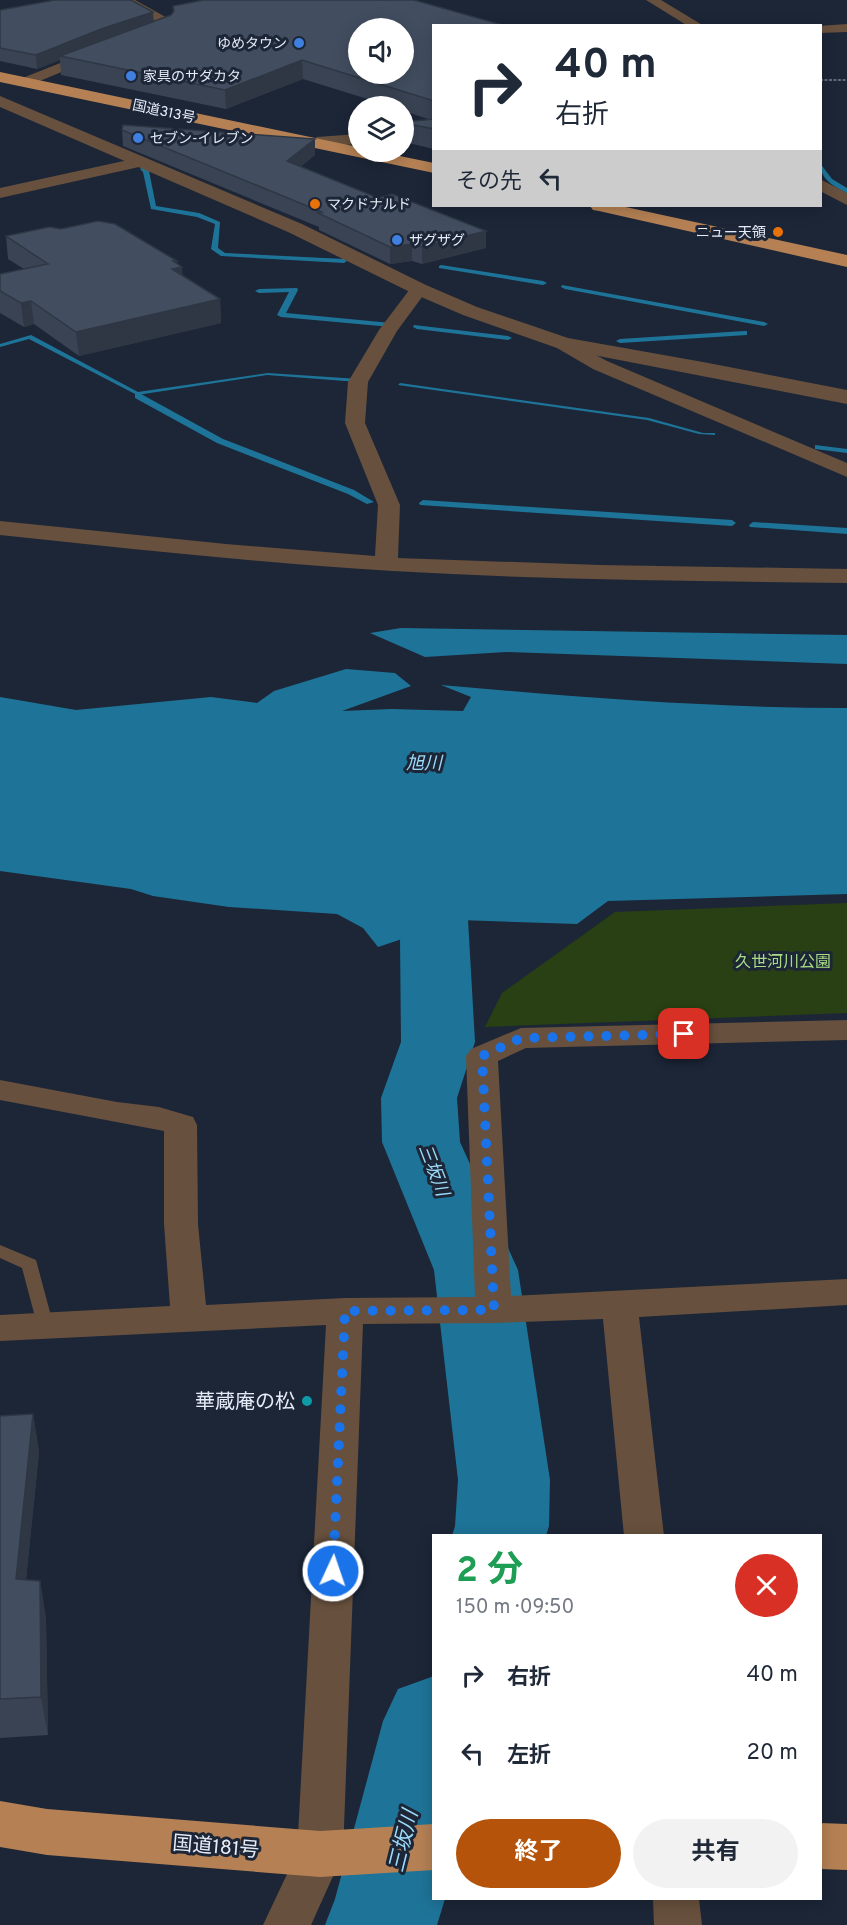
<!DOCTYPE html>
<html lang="ja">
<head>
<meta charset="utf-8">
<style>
  :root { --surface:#fff; --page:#f2f2f3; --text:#1f2937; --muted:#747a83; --accent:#b45309 }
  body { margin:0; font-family:Overpass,"Noto Sans JP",sans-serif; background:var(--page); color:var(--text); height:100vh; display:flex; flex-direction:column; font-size:22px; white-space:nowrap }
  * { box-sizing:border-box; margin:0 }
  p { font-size:20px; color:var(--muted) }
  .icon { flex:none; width:33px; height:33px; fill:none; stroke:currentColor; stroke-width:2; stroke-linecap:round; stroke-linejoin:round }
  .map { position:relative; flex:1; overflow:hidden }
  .drawer { position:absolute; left:432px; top:1534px; width:390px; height:366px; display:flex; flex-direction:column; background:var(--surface); border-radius:0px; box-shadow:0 3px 15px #0003 }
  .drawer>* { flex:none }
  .top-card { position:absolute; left:432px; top:24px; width:390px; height:183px; border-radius:0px; box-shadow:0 3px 15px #0003; background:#fff; color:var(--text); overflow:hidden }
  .buttons { position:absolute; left:348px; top:18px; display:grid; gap:12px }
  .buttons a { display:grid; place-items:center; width:66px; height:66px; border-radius:50%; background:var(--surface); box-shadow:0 3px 15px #0003; font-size:30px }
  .pin { position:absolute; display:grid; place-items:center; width:51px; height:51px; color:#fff; margin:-26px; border-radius:12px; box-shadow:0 3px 9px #0006 }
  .me { position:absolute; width:66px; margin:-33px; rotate:3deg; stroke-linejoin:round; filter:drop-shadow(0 0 4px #0008) }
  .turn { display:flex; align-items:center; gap:21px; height:126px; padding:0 24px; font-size:27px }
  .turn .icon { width:78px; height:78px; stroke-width:2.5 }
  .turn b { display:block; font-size:42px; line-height:51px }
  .then { display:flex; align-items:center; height:57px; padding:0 24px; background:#0003; gap:12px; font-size:22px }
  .round { display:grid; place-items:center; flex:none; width:63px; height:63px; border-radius:32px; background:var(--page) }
  .overview { display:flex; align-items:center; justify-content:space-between; height:102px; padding:0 24px }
  h1 { font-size:36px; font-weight:700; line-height:45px; color:#1e9e55 }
  .button { display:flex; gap:12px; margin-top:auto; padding:12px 24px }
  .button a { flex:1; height:69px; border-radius:36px; background:var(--accent); color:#fff; font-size:24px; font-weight:700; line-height:69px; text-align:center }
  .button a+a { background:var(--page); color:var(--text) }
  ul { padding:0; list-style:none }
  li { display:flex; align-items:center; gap:18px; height:78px; padding:0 24px }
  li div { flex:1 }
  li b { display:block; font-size:22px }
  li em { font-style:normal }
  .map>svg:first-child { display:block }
</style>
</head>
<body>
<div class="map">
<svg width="847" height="1925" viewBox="0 0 847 1925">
  <rect width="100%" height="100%" fill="#1c2637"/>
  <path fill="#284013" d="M847,903V1013L485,1027L502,993L615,912Z"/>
  <path fill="#1e7498" d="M31,335L138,392L268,373L359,379L358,382L267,375L137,395L29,339L0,347V344Z
    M400,383L649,418L703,433H715V435L699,434L647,420L398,385Z
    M401,628L847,635V664L506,652L425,657L370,633Z
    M346,669L395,673L411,686L342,711L392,709L463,711L471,697L441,685C576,697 711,708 847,708V894L608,901L577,924L459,920L378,947L363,928L337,914L229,907L153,896L131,889L0,871V697L76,710L211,697L257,703L274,691Z"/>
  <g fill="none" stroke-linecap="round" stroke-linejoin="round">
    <path fill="#1e7498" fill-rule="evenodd" d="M820,163L832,179L847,188V193C834,187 820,179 820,163Z
      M143,167L149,171L156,206L199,213L220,222L218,248L225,253L344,259L347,261L344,263L221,256L211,249L215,224L197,217L151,209L143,172L140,169Z
      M441,265L543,281L547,283L543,285L439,268V266Z
      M562,285L764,322L768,324L764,326L565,289L561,287Z
      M297,288L298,290L286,313L391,323L395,325L391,327L281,317L277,315L289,292L259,293L255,291L259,289Z
      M414,325L508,336L512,338L508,340L417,329L413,327Z
      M744,331H747V335L620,343L616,341L620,339Z
      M135,394H141L223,439L354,490L374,502L367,504L348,494L217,443L135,398Z
      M815,445L847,449V453L815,449Z
      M423,500L732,520L736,523L732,526L420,505L419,503Z
      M753,522L847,528V534L750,527L749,525Z"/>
    <path fill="#1e7498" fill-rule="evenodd" d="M431,813L454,818L463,832L475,1042L457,1098L460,1142L518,1270L550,1480L549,1526L546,1536H452L455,1526L458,1480L434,1270L382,1142L381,1098L401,1042L399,832L408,818Z
      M434,1676V1899H445L437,1925H325L335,1899L383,1721L398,1689Z"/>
    <path stroke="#78818f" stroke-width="1.5" stroke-dasharray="3 1.5" stroke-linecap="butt" d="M820,80H847"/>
    <path fill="#67503d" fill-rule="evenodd" d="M0,1245L36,1260L54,1327L51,1332L45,1334L39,1332L22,1268L0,1258Z"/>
    <path fill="#67503d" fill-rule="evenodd" d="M120,0H135L171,20L173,28L171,31L141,40L136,39L134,36L136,33L159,25Z
      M646,0H661L704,26H688Z
      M847,24V32L820,33V26H818Z
      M98,48L103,49L105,52L103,55L30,85L25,86L18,82L20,79Z
      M358,134V144L317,147L309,142L317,137Z
      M142,157L148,159L150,162L148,165L0,198V188Z
      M820,179L847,193V205L820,191Z
      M419,284L425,285L428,289L397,331L368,382L365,423L400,505L398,558L600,565L847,569V583C696,581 544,580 393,571C262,563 131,549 0,535V521L226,544L375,556L378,505L345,423L348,382L379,330L413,285Z
      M564,338L607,361L847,463V477L593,369L557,348L555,344L557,340Z
      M847,1020V1040L526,1048L498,1061L511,1296L847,1279V1305L639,1317L664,1536H624L603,1319L494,1323L363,1324L343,1854L311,1925H263L297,1853L326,1325L0,1341V1315L170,1306L164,1224V1131L0,1100V1080L117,1102L159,1107L193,1117L197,1125L198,1224L206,1305L345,1298L475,1297L466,1056L471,1049L521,1028Z
      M653,1899H699L702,1925H654Z"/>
    <path fill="#67503d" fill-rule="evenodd" d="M0,96L302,224L426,285L477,307L568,338L703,362L847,390V404L557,348L463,315L412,293L288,232L0,107Z"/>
    <path fill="#b58154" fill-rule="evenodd" d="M0,72L358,147V152H380L434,163V173L0,82Z
      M590,206H621L847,255V267L599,211L593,210Z
      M0,1801L47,1809L320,1831L434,1824V1870L320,1877L47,1855L0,1847Z
      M820,1823L847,1824V1870L820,1869Z"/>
  </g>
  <path fill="#394353" d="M0,10L154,21L434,26V149L404,142V122L431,120L404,111V106H390L303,79L226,109L61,75L60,60L37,69L0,61Z
    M122,130L315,139V155L301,166L486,248L422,264L412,261L390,264L319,230V227L123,146Z
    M6,236L177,261V264L183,276L220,299L221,323L79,356L34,324L24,327L0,313V274L24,269L8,259Z
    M33,1414L39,1452L26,1580L40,1581L46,1619L48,1735L0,1738V1416Z"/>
  <path fill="#2e3743" d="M153,12L154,25L60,56V60L37,69L36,55L101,29Z
    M302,60L303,79L226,109L225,90Z
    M315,139V155L288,177L287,161Z
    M486,231V248L422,264V247Z
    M412,244V261L390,264V247Z
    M173,261H177L178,268L182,267L184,290L172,269Z
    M220,299L221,323L79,356L76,332Z
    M31,301L34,324L24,327L21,303Z
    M33,1414L39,1452L22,1617L16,1579Z
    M40,1581L46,1619L48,1735L41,1697Z"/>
  <path fill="#424e60" stroke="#2e3743" stroke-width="1.5" fill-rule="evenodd" d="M55,0H131L153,12L101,29L36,55L0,48V10Z
    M204,0H414L506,26H434V101L302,60L225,90L60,56L171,15L174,11L173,6ZM358,28H404V74H358Z
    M434,119V129L404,123V122Z
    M123,125L315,139L287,161L378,198L392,194L486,231L422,247L412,244L390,247L318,213L322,212L122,130Z
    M98,221L115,224L177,261H173L182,267L172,269L220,299L76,332L31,301L21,303L0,291V274L48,264L6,236L49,227L61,229Z
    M33,1414L16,1579L40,1581L41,1697L0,1699V1416Z"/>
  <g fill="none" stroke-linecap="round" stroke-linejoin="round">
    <path stroke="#1a73e8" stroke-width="10" stroke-dasharray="0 18" d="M333,1571L345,1311L494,1310L482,1056L521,1038L684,1034"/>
  </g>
  <g fill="#3f7fe0" stroke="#1c2637" stroke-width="2">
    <circle cx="299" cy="43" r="6"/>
    <circle cx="131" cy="76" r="6"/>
    <circle cx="138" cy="138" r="6"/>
    <circle cx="397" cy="240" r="6"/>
  </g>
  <g fill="#e8710a" stroke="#1c2637" stroke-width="2">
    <circle cx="315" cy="204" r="6"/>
    <circle cx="778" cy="232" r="6"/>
  </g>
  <circle fill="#0f9aa8" stroke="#1c2637" stroke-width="2" cx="307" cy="1401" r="6"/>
  <g text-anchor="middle" stroke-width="6" stroke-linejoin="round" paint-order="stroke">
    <g font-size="14" fill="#e5ecf8" stroke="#1c2637" text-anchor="start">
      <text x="287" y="48" text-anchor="end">ゆめタウン</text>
      <text x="143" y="81">家具のサダカタ</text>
      <text x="150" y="143">セブン-イレブン</text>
      <text x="327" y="209">マクドナルド</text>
      <text x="766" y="237" text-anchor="end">ニュー天領</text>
      <text x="409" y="245">ザグザグ</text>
    </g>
    <g font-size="14" fill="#e5ecf8" stroke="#1c2637">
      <text transform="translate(164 111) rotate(12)" y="5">国道313号</text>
    </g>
    <g font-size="16" fill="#a8db84" stroke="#1c2637">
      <text x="783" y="967">久世河川公園</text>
    </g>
    <g font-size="18" font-style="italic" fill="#9ddaf9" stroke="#1c2637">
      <text x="424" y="769">旭川</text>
      <text transform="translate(434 1170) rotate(69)" y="6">三坂川</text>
    </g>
    <g font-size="20" fill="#e5ecf8" stroke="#1c2637" text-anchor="end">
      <text x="295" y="1408">華蔵庵の松</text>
    </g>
    <g font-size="20" fill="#e5ecf8" stroke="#1c2637">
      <text transform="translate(216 1846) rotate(5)" y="7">国道181号</text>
    </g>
    <g font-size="21" font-style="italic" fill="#9ddaf9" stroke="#1c2637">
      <text transform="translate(403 1841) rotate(-76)" y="7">三坂川</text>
    </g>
  </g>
</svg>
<div class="buttons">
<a><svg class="icon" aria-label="sound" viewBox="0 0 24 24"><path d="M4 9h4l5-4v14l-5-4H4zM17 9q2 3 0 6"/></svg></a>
<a><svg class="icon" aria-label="layers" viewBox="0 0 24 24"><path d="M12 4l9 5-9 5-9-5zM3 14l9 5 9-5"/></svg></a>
</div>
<div class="pin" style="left:684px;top:1034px;background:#d93025"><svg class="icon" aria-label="arrive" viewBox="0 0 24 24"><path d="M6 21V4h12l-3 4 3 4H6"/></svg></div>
<svg class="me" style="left:333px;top:1571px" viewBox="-20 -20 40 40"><circle r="17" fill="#1a73e8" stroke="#fff" stroke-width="3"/><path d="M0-11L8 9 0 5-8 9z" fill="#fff"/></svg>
<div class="top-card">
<div class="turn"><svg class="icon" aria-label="right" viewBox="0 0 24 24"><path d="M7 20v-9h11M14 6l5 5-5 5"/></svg><div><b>40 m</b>右折</div></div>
<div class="then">その先<svg class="icon" aria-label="left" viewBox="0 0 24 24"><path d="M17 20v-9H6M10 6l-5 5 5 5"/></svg></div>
</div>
<section class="drawer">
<div class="overview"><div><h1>2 分</h1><p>150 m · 09:50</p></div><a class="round" style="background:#d93025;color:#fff"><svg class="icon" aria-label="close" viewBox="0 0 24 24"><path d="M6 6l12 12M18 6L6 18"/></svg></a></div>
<ul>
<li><svg class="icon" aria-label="right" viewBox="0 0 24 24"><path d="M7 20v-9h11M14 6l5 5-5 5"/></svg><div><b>右折</b></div><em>40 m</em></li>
<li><svg class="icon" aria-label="left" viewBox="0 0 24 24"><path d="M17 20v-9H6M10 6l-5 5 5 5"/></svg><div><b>左折</b></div><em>20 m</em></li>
</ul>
<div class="button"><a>終了</a><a>共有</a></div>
</section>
</div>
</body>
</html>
